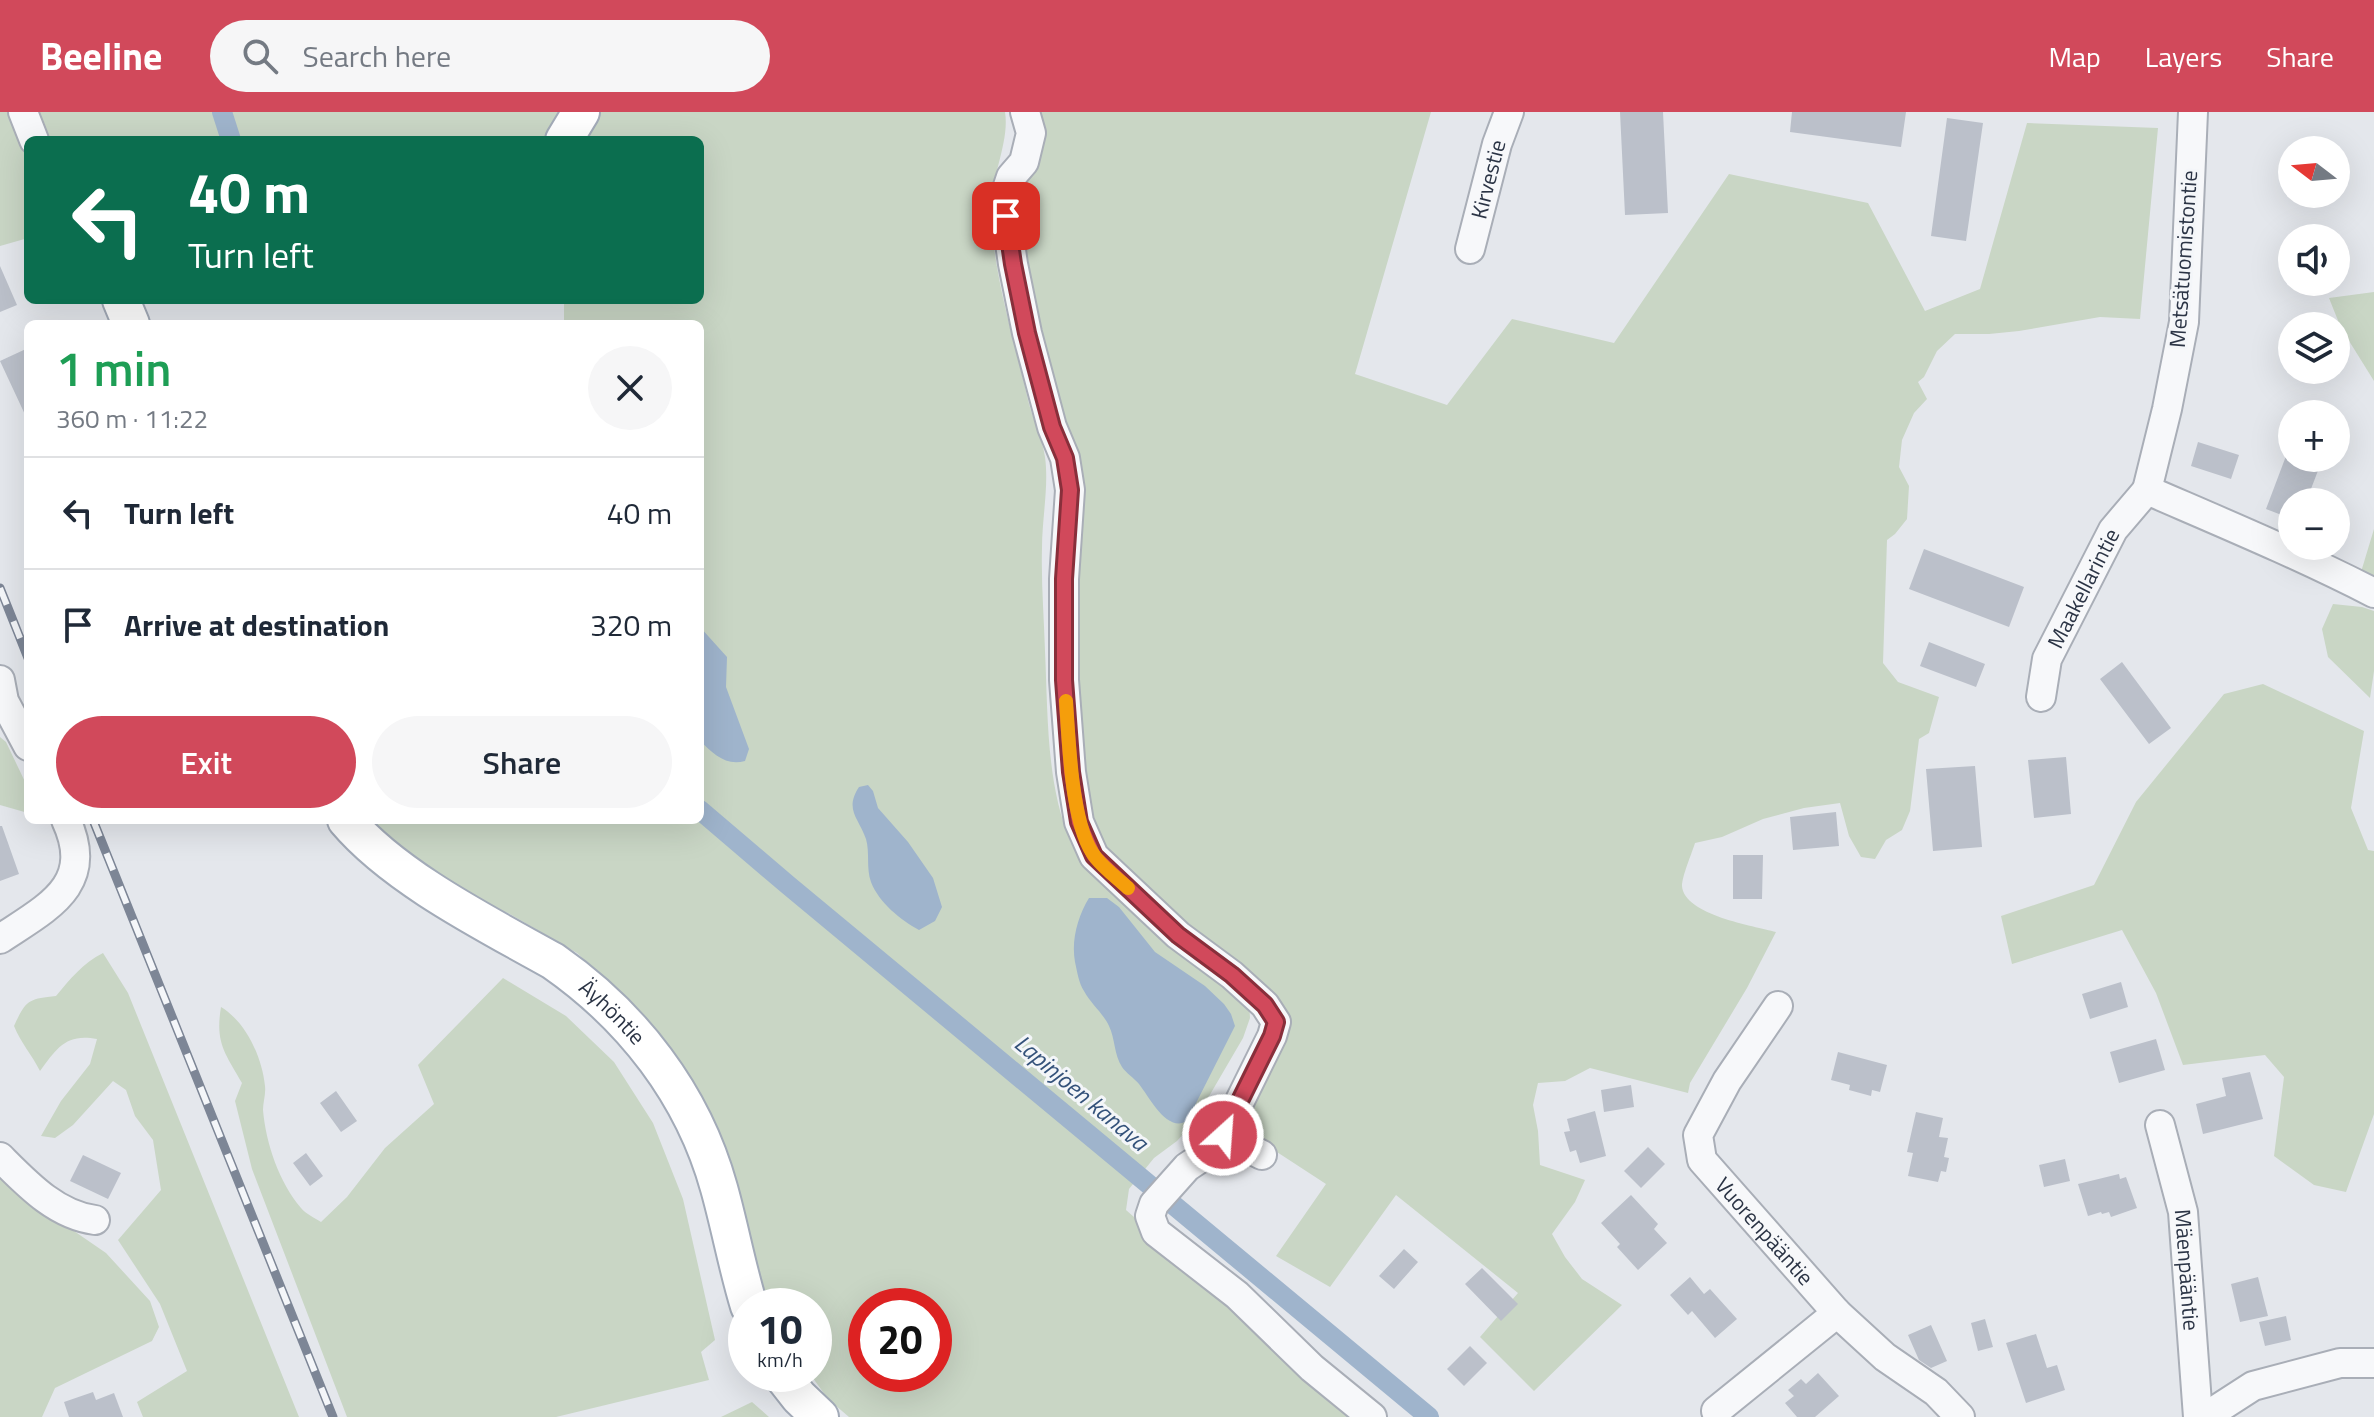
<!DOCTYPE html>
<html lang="en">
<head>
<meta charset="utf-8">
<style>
  :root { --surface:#fff; --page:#f6f6f7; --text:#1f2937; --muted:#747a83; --line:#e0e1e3; --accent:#d1495b }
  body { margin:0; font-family:"Titillium Web",sans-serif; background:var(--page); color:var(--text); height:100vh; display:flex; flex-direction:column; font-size:30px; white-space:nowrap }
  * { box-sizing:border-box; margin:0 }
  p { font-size:26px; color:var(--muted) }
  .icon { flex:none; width:44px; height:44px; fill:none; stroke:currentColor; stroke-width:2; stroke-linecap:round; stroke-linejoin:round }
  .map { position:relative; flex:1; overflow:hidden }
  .drawer { position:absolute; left:24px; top:208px; width:680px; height:504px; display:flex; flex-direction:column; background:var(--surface); border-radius:12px; box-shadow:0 8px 32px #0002 }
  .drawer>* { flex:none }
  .guide { position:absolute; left:24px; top:24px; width:680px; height:168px; border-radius:12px; box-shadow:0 8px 32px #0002; background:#0b6e4f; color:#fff; overflow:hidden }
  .needle { width:52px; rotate:286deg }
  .buttons { position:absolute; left:2278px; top:24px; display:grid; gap:16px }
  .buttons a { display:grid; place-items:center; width:72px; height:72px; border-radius:50%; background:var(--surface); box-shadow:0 8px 32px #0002; font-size:40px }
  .speed { position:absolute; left:728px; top:1176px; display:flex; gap:16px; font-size:40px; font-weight:700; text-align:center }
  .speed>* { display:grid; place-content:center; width:104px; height:104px; border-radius:50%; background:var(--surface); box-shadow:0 8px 32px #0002; line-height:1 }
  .speed small { font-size:20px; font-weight:400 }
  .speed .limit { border:12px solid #d22; background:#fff; color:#111 }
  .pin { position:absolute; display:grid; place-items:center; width:68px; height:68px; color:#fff; margin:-34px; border-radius:16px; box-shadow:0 4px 12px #0006 }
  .me { position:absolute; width:88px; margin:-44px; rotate:26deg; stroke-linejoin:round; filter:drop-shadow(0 0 6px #0008) }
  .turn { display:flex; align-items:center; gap:28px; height:168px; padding:0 32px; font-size:36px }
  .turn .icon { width:104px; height:104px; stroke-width:2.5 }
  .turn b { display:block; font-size:56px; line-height:68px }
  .round { display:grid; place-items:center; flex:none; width:84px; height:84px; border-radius:42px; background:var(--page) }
  .headline { display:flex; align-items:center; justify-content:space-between; height:136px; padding:0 32px }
  h1 { font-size:48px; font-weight:600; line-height:60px; color:#1e9e55 }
  .primary-button { display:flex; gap:16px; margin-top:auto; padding:16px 32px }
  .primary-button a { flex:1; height:92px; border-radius:48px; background:var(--accent); color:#fff; font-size:32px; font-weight:600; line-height:92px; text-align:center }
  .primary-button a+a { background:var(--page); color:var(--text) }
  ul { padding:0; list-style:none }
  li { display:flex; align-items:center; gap:24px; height:112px; padding:0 32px; border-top:2px solid var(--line) }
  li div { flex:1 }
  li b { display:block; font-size:30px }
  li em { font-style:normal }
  header { display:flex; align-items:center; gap:48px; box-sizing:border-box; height:112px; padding:0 40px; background:var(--accent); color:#fff }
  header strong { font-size:38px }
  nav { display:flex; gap:44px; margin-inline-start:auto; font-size:28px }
  .search { width:560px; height:72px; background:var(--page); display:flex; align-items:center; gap:20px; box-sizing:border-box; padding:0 28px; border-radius:44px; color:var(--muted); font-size:30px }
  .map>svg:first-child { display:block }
</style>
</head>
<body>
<header>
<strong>Beeline</strong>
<div class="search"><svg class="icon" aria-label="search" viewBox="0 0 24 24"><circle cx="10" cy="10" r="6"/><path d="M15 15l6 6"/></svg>Search here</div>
<nav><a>Map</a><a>Layers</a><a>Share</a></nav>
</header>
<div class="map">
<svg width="2374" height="1305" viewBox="0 0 2374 1305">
  <rect width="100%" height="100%" fill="#e4e7ec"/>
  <path fill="#c9d6c5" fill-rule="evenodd" d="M0,0H1005C1010,31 989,68 991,102C994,167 1015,230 1029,292C1034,310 1042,326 1045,345C1049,374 1042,406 1042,436C1041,470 1044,505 1045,539C1048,603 1046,672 1071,731L1249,890L1250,906L1243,926L1194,1010L1177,1029L1154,1046L1129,1077L1126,1098L1362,1305H849L828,1287L810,1262H814V1194H769L765,1186L750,1127L741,1122L658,929L638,898L577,841L508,801L478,789L427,761L361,708H700V212H564V188H700V28H28V126L0,134ZM866,1194H934V1262H866Z
    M1030,0H1431L1355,262L1447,293L1512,207L1614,231L1729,62L1868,91L1925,199L1980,177L2027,11L2158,16L2140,207L2100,205L2019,219L1989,222H1955L1937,239L1924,265L1918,270L1927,287L1914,301L1902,328L1899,355L1909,374L1907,407L1895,422L1887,428L1883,551L1898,570L1939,585L1929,621L1919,627L1910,699L1902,718L1886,728L1875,747L1861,745L1849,724L1840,691L1804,696L1763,707L1722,725L1695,731C1692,741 1682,764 1682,774C1684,803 1754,814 1776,820L1747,876L1690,971L1688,981L1590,956L1565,969L1538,971L1533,993L1538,1019L1540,1053L1585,1068L1575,1090L1552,1122L1565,1145L1582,1167L1622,1193L1534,1279L1480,1225L1518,1181L1396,1083L1330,1175L1276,1144L1326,1072L1266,1033L1236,1018L1277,926L1100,734C1090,704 1089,673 1082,642L1058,298L1038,206L1023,118L1021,83L1036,40Z
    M2374,180V269L2341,216L2329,186Z
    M2374,417V465L2361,460Z
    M2333,492L2362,495L2374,499V559L2370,586L2328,545L2322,517Z
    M2263,572L2364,619L2351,696L2368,738L2374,739V1002L2346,1080L2314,1073L2274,1044L2284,965L2265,943L2183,953L2156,881L2122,818L2012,852L2001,804L2094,773L2136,690L2224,582Z
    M0,625L6,630L28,676V701L0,693Z
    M103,841L128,881L299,1305H143L137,1290L187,1259L160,1192L118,1128L161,1078L153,1028L135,1004L126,978L113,969L73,1013L55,1026L41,1024L61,989L90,952L97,927C66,921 57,936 40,959C32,943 21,931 14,914C26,888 28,887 56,884C70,867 83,851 103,841Z
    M503,866L566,904L614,950L653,1011L683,1087L715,1228L701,1240L709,1268L556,1305H347L252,1057L235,989L242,971C225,941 215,931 221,895C246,910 262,945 265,974C266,982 263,990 263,998C266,1032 279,1070 301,1096C306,1102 315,1106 321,1110L347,1085L385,1036L434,992L418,953Z
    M0,1058L58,1108L106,1141L150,1189L159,1215L152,1229L55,1276L42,1305H0Z
    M752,1290L769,1305H721Z"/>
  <path fill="#9fb4cc" d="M700,515L727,545L726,575L749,637L745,649C725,654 714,642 700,629Z
    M868,673L873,679L878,696L908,730L933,766L942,795L935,809L919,818C901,808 879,791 871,770C866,756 870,741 866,727C859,706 844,698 859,675Z
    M1089,786H1107L1119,795L1155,840L1205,874L1224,892L1231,902L1235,914L1187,1009C1167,1021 1150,986 1139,972C1134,966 1126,961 1122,955C1114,943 1115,926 1109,914C1103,901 1091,892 1084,879C1079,872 1077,859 1075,850C1071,828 1078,804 1089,786Z"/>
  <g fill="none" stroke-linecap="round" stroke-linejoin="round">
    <path stroke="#9fb4cc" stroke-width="20" d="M222,0L231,28
      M700,698L788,773L1429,1305"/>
  </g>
  <path fill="#bbc0ca" d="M1620,0H1663L1668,101L1625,103Z
    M1792,0H1906L1901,35L1790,20Z
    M1947,6L1983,11L1966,129L1931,124Z
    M0,154L17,193L0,200Z
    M28,236V309L0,249Z
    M2198,330L2239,343L2231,367L2191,354Z
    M2286,344L2319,356L2306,390H2292V407L2266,397Z
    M1924,437L2024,475L2009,515L1909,477Z
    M1929,530L1985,552L1976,575L1920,554Z
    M2122,550L2171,616L2149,632L2100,567Z
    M2066,645L2071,702L2034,706L2028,648Z
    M1975,654L1982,735L1933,739L1926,657Z
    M1836,700L1839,734L1793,738L1790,705Z
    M0,714H2L19,762L0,769Z
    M1733,743H1763L1762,787H1733Z
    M2121,870L2128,895L2090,907L2082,882Z
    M2156,927L2165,958L2119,971L2110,940Z
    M1838,940L1887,953L1880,980L1872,978L1871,984L1849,978L1850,973L1831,968Z
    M2250,960L2263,1007L2203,1022L2196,992L2226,984L2222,966Z
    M1631,973L1634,995L1604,1000L1601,978Z
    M336,979L357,1009L341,1020L320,991Z
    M1595,999L1606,1044L1580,1051L1576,1038L1570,1040L1564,1020L1570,1019L1567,1007Z
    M1916,1000L1943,1006L1939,1025L1948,1026L1944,1045L1949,1046L1946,1060L1941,1059L1938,1070L1908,1064L1913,1041L1907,1040Z
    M1648,1035L1665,1052L1641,1076L1624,1059Z
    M306,1041L323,1064L310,1074L293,1051Z
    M83,1043L121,1061L108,1087L70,1069Z
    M2065,1047L2070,1069L2044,1075L2039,1053Z
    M2119,1062L2120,1067L2126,1065L2137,1096L2111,1105L2109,1100L2102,1102L2101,1100L2088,1104L2078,1072Z
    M1631,1083L1658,1112L1654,1117L1667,1131L1638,1158L1617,1135L1620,1132L1601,1111Z
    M1404,1137L1418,1150L1394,1177L1379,1164Z
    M1482,1156L1518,1192L1501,1209L1465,1172Z
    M1690,1165L1704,1182L1710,1177L1737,1207L1715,1226L1692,1199L1688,1203L1670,1183Z
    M2258,1165L2268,1204L2240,1210L2231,1172Z
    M2286,1204L2291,1228L2265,1234L2259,1210Z
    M1985,1207L1993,1235L1978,1239L1971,1211Z
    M1931,1213L1947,1249L1931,1256L1919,1248L1908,1223Z
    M2036,1222L2047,1256L2057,1253L2065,1278L2026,1291L2006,1231Z
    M1470,1234L1487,1251L1464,1274L1447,1257Z
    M1818,1261L1839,1284L1815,1305H1797L1785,1291L1794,1284L1788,1278L1801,1267L1806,1272Z
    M93,1280L96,1288L114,1281L123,1305H69L64,1290Z"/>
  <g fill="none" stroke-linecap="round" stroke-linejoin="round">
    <defs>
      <g id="minor">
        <path d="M23,0L34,28"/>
        <path d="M1025,0L1031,21L1024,50L1011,65L1006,80V104L1013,152L1027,221L1052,315L1065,346L1070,378L1064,467V568L1071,660L1079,710L1094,744L1178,823L1232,863L1265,893L1276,910L1272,924L1223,1023L1211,1039L1187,1055L1154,1092L1150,1104L1156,1120L1237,1183L1312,1256L1372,1305"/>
        <path d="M2193,0L2184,210L2167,297L2147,378C2223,411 2300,443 2374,481"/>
        <path id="s1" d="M1470,137L1497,32L1509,0"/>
        <path d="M0,568L4,589L28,634"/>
        <path id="s2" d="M2041,585L2047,547L2113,418L2147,378"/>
        <path d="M0,827C48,795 96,773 66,708"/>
        <path id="s3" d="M1778,894L1727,969L1698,1023L1702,1048L1837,1201L1885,1245L1936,1280L1960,1305"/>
        <path id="s4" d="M2160,1013L2183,1100L2198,1305"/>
        <path d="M1223,1023L1262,1043"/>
        <path d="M0,1045C27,1072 56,1103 95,1108"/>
        <path d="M1716,1299L1837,1201"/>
        <path d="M2205,1305L2253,1274L2340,1251H2374"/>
      </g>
      <g id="major">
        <path d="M564,28L581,0"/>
        <path d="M121,188L131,212"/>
        <path id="s5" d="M346,708C395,766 487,812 553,849C632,904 693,982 719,1076C730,1115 737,1155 749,1194"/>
        <path d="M781,1262L799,1285L820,1305"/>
      </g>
    </defs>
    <use href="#minor" stroke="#a9aeb7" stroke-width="32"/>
    <use href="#major" stroke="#a3abb8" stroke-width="40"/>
    <use href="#minor" stroke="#f7f8fa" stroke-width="28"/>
    <use href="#major" stroke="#fff" stroke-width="36"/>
    <defs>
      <path id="rail" d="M0,476L28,546
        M93,708L333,1305"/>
    </defs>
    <use href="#rail" stroke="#7d8696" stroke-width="9"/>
    <use href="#rail" stroke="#f4f6f9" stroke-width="6" stroke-dasharray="18" stroke-linecap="butt"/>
  </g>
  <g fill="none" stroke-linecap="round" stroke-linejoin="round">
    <defs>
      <path id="route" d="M1006,104L1013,152L1027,221L1052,315L1065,346L1070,378L1064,467V568L1071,660L1079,710L1094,744L1178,823L1232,863L1265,893L1276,910L1272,924L1223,1023"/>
    </defs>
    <use href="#route" stroke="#882f3b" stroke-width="20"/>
    <use href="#route" stroke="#d1495b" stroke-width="14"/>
    <path stroke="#f59e0b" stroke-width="14" d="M1066,589C1069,629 1071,716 1096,746C1105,757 1117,766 1128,776"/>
  </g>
  <g text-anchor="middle" stroke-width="6" stroke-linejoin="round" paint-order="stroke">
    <g font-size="22" fill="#2b3445" stroke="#f4f6f9">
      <text dy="8" stroke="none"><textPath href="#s1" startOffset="72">Kirvestie</textPath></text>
      <text transform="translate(2183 147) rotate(-86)" y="8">Metsätuomistontie</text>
      <text dy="8" stroke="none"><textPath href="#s2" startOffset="118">Maakellarintie</textPath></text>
      <text dy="8" stroke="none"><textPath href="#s5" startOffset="330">Äyhöntie</textPath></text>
      <text dy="8" stroke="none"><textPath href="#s3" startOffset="272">Vuorenpääntie</textPath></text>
      <text dy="8" stroke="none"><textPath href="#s4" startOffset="148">Mäenpääntie</textPath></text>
    </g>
    <g font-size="24" font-style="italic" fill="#34527a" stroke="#f4f6f9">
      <text transform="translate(1081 981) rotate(40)" y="8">Lapinjoen kanava</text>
    </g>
  </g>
</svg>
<div class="buttons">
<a><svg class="needle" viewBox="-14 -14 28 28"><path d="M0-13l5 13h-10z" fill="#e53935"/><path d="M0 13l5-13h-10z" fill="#747a83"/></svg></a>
<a><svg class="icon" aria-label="sound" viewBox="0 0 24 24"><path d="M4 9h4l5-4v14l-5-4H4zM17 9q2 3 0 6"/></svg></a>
<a><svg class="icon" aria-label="layers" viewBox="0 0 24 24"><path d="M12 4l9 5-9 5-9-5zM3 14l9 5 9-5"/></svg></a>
<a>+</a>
<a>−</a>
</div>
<div class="speed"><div>10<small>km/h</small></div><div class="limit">20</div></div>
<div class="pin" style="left:1006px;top:104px;background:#d93025"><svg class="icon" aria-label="arrive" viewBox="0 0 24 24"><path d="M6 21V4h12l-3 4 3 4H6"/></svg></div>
<svg class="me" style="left:1223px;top:1023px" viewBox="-20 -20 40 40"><circle r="17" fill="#d1495b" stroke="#fff" stroke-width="3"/><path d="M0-11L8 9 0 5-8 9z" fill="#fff"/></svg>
<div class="guide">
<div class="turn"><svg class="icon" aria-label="left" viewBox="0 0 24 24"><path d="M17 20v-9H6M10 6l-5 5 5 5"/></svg><div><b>40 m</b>Turn left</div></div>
</div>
<section class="drawer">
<div class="headline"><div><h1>1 min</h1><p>360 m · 11:22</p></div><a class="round"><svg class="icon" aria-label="close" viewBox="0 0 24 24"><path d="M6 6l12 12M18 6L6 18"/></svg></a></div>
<ul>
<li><svg class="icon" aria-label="left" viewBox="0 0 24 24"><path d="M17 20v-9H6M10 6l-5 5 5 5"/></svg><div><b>Turn left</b></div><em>40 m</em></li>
<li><svg class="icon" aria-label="arrive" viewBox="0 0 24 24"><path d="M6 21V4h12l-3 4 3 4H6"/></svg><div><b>Arrive at destination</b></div><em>320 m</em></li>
</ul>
<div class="primary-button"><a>Exit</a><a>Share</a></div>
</section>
</div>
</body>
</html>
